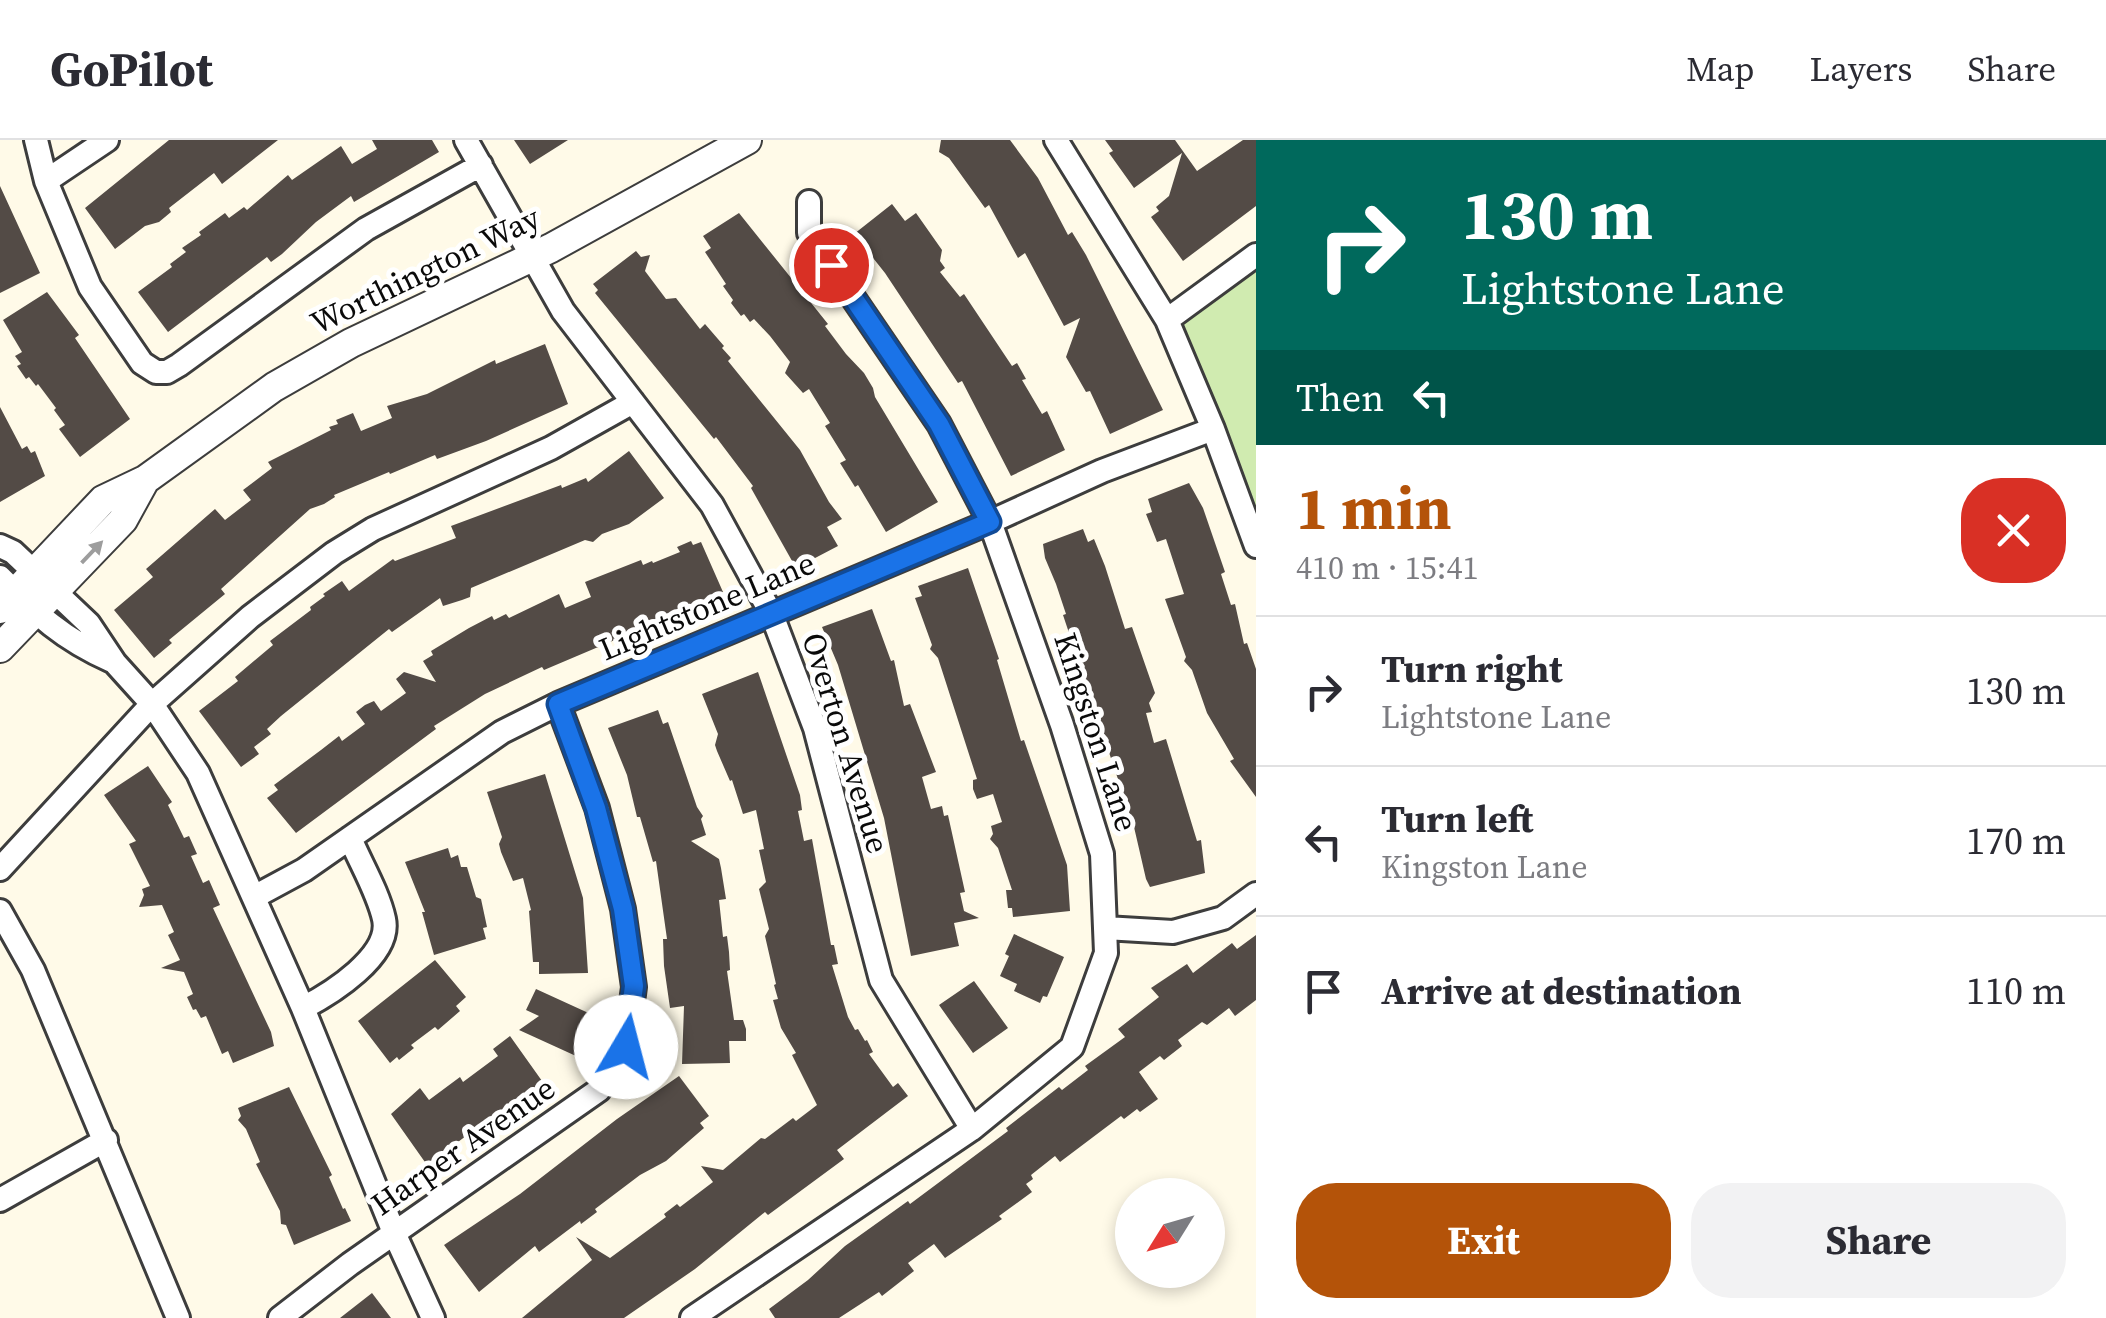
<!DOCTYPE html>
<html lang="en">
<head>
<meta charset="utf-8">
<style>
  :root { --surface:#fff; --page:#f2f2f3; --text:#2b2b33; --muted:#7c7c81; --line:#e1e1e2; --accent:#b45309 }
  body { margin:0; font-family:"Source Serif 4",serif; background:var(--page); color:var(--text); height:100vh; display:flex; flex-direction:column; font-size:38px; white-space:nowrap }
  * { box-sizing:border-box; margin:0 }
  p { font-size:32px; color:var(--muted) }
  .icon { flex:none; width:55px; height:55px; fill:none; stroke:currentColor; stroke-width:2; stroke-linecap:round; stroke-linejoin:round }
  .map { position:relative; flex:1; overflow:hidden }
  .drawer { display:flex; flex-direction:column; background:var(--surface); width:850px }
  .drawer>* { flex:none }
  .banner { background:#00695c; color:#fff; overflow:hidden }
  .needle { width:65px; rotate:233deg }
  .tools { position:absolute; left:1115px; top:1038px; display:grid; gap:20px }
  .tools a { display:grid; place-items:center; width:110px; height:110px; border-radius:50%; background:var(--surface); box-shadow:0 5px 15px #0003; font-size:50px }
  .pin { position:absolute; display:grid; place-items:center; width:85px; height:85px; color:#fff; margin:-42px; border:5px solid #fff; border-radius:50%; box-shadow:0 2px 10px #0007 }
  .me { position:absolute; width:110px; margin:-55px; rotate:8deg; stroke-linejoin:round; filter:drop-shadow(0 0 8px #0008) }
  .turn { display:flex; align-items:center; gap:35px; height:210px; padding:0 40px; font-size:45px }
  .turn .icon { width:130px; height:130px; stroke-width:2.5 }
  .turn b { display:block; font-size:70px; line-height:85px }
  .then { display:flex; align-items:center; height:95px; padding:0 40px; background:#0003; gap:20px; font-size:38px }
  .round { display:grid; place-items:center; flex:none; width:105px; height:105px; border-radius:40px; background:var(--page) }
  .head { display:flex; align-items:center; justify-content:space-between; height:170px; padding:0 40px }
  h1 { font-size:60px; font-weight:700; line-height:75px; color:var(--accent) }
  .button { display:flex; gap:20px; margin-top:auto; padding:20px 40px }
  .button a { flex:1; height:115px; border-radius:40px; background:var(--accent); color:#fff; font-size:40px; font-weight:700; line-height:115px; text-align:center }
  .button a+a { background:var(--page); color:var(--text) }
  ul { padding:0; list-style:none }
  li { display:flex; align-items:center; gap:30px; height:150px; padding:0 40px; border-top:2px solid var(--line) }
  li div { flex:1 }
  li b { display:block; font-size:38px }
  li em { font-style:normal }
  header { display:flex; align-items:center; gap:60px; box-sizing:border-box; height:140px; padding:0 50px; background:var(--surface); border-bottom:2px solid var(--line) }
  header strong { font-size:48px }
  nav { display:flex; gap:55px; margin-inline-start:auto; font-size:35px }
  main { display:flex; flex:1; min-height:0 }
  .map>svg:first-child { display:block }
</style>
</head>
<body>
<header>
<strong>GoPilot</strong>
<nav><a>Map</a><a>Layers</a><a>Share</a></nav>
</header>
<main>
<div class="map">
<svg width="1256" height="1178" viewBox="0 0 1256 1178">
  <rect width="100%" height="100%" fill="#fffae8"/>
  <path fill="#d0ebb0" d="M1256,115V406L1167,180Z"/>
  <path fill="#534b46" d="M169,0H278L222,44L214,33L169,68L171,72L159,82L145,86L115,109L85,68Z
    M372,0H432L439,12L354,62L351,56L316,82L282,114L271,122L267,117L168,192L138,152L172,127L170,124L186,112L182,108L201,95L199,92L225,73L229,78L244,67L247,70L288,35L292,40L341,6L352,24L377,9Z
    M514,0H568L530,24Z
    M941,0H1010L1038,38L1068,95L1072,92L1086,115L1163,270L1110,294L1090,251L1086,252L1066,217L1080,178L1064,186L1025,113L1018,118L989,65L985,68L949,18L939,12Z
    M1105,0H1175L1197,31L1243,0H1256V66L1183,121L1151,77L1159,71L1156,67L1169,56L1182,13L1134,48L1109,13L1113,11Z
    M0,46L40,133L0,153Z
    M892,64L905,81L916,73L942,110L940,121L945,128L940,132L960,157L964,154L1012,226L1017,223L1026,239L1022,240L1042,274L1047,271L1065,310L1011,336L962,241L958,243L885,133L854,94Z
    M739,73L828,184L825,186L846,214L864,233L873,248L875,257L938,362L886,392L858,345L855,347L840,323L846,320L825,286L830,283L809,249L803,253L785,233L790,222L770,196L754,179L750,182L744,174L741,176L731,163L733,160L723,146L726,144L705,112L711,108L703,96Z
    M636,111L641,117L650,115L645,131L666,159L676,158L700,189L705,184L724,206L722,208L731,218L728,221L800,310L829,362L842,379L827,387L838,406L796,428L751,348L753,346L716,297L714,299L595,153L598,150L593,144Z
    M47,152L79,195L75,198L130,279L80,317L59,289L65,285L54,270L56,268L38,244L36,246L29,237L26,239L17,226L21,224L15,216L22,212L3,180Z
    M545,204L568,264L486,301L437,319L435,315L390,334L389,332L334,355L335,357L324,364L310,369L221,449L225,454L169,500L172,503L154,518L114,470L153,437L146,429L215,369L225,380L251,360L243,350L272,328L268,322L331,290L329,287L338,284L336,280L353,273L361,291L392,278L387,266L427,254L495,220L496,224Z
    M0,267L22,309L27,306L31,313L35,311L45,336L0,362Z
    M629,311L664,358L629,384L602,394L593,402L585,400L471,448L470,457L462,460L443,466L440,458L392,492L389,489L281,576L267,589L271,594L254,607L259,614L241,627L199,571L238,541L235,537L273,505L270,501L311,470L310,467L325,456L323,454L342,441L349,451L393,419L395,421L456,398L451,386L561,345L562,348L586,338L588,342Z
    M1189,343L1203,368L1225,432L1221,434L1231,465L1235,464L1244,504L1247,503L1256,529V657L1230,621L1234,619L1207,573L1192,530L1184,521L1186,517L1165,459L1184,454L1166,399L1157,402L1146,374L1152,372L1148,359Z
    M1083,389L1088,402L1094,399L1105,426L1125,489L1132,487L1155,553L1149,563L1152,572L1146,573L1154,603L1166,599L1197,701L1201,700L1205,733L1150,747L1146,739L1134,687L1063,475L1066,474L1056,444L1045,418L1043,404Z
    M691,401L693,405L701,402L723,452L716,457L544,530L542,527L485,554L434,586L436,589L296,693L267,658L278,650L274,645L321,610L339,596L342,601L365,584L356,572L365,565L374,561L381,571L406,553L396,539L404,532L436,542L423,521L433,515L431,511L469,488L492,476L494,480L506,474L509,478L559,454L565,468L591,457L585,442L641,420L643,425L652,421L653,423L680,412L677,407Z
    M968,428L999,519L997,520L1021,601L1024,600L1067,725L1070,771L1013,777L1012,768H1008L1006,750H1012L998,708L990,699L993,694L991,686L1002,682L993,654L977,659L973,649V640L977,639L938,518L930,509L932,505L915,458L922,456L918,446Z
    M872,469L891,521L894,520L904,566L910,564L936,632L922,637L931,669L942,666L944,676L948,675L965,752L960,753L964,771L979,778L954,783L959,806L911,816L884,678L838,525L822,487Z
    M758,532L800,655L802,670L798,671L804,701L812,699L831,805H834L838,824L832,825L848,877L855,890L858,889L865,901L867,900L873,912L869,914L893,947L898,943L908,956L837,1010L844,1019L768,1075L765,1072L695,1129L624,1178H522L592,1120L576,1097L610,1118L666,1077L664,1074L677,1064L680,1067L713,1042L701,1026L723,1030L761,998L765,999L793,978L796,981L817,965L792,915L796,913L781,888L773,860L778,859L774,845L776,844L765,796L769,789L759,749L766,742L759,710L764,709L756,670L743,674L732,640L730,641L717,611L715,605L718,594L702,554Z
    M658,570L663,584L668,582L697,667L703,676L701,679L706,695L691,701L719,719L721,728L726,759L719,760L723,797L727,796L729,812L730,830L727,831L734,880H743L746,889V901H729L730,923L682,924L684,866L670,868L664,826L663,799H667L656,721L653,722L640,677H637L627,635L608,588Z
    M148,626L172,662L168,665L184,698L189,696L197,714L191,716L203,743L209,740L220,765L213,768L271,892L274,906L233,923L228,911L222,914L206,876L201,878L196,869L193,870L187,857L193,854L184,832L161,828L180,820L168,795L174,792L162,765L139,767L144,755L142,749L150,746L129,704L136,701L104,655Z
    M545,634L583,758L588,833L539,834V822H533L529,771L531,770L523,738L513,741L501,712L499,704L502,697L487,652Z
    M448,708L451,718L458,715L461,727H467L476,757L481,759L487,787L483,788L486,799L434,815L422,772H425L405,722Z
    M1014,794L1064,817L1047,857L1043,856L1040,863L1014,851L1017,844L1000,836L1009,816L1005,814Z
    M1256,795V860L1235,876L1229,868L1207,885L1202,882L1178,900L1182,906L1164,920L1160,916L1139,932L1158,959L1140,972L1137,969L1124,979L1121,976L1060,1022L1055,1016L1031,1035L1033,1039L1026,1044L1032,1052L999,1076L1002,1079L945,1118L934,1104L908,1123L914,1131L882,1156L879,1152L839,1178H775L769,1169L808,1140L845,1106L908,1061L910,1064L1008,991L1006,988L1059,947L1062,950L1088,930L1085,926L1125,897L1118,889L1159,857L1151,848L1187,824L1193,833L1232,803L1237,809Z
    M435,820L466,857L456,866L460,871L438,890L435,887L411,905L414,908L399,920L397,917L390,923L358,881Z
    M974,841L1008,888L973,913L939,865Z
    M536,849L595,876L576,916L519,890L539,876L526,870Z
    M510,896L547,948L513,972L510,969L469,999L466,996L427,1025L391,974L420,948L429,960L460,937L463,942L498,916L493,909Z
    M679,936L709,976L700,983L704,988L666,1021L640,1035L595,1069L597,1072L581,1084L580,1081L539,1112L535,1106L479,1152L444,1105L520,1054L617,979Z
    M289,947L332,1035L329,1037L343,1069L345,1068L351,1081L294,1105L286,1085L281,1084L280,1071L256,1024L260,1022L246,989L238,980L241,976L238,968Z
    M372,1153L391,1178H340Z"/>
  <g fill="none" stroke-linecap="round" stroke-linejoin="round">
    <defs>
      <path id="minor" d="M36,0L46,41L90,147L142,223L156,232H167L179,225L366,89L481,25
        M466,0L563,171L712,365L772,475L815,588L881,840L972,989
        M1056,0L1167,180L1213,289L1256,406
        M46,41L107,0
        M1167,180L1256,115
        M0,406L13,412L89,484L115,523L152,564L198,633L303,868L395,1095L433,1178
        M0,437C39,476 61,498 112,521
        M0,729L152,564L250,477L334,413L373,389L551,308L633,262
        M254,757L304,730L502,592L558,564L990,382L1102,331L1213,289
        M0,771L33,830L178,1178
        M1105,788L1173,792L1223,778L1256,754
        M303,868C330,854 392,816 384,779C378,752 361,724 350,698
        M0,1060L106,1000
        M280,1178L350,1124L599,950L626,907L634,847L623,769L597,668L558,564
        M692,1178L972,989L1072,907L1106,813L1102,714L1062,585L990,382L939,284L809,93V62"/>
      <path id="tertiary" d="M0,469L103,360L145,340L274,247L351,203L551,108L747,0
        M0,508L123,380L145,340"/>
    </defs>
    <use href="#minor" stroke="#3d3d3d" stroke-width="28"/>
    <use href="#tertiary" stroke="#3d3d3d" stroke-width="32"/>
    <use href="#minor" stroke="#fff" stroke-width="22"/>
    <use href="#tertiary" stroke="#fff" stroke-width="28"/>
  </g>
  <defs><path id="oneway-solid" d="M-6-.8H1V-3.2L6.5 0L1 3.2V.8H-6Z" transform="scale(2.5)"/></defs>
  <use fill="#9d9d9d" href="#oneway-solid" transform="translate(92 412) rotate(-46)"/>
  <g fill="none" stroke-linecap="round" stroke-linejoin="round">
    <defs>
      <path id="route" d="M626,907L634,846L623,769L596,668L558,564L990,382L939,284L831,125"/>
    </defs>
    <use href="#route" stroke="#114b97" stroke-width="25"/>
    <use href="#route" stroke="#1a73e8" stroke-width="18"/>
  </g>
  <g text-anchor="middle" stroke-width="10" stroke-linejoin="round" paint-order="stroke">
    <g font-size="32" fill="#0a0a0a" stroke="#fff">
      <text transform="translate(425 130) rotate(-26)" y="11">Worthington Way</text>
      <text transform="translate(707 466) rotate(-23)" y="11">Lightstone Lane</text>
      <text transform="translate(1096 592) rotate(72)" y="11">Kingston Lane</text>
      <text transform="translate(846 603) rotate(73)" y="11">Overton Avenue</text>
      <text transform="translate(463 1006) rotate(-35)" y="11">Harper Avenue</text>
    </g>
  </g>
</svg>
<div class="tools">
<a><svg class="needle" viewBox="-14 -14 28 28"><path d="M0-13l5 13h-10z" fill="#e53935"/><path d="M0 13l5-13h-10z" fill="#7c7c81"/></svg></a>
</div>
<div class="pin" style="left:831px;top:125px;background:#d93025"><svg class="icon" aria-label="arrive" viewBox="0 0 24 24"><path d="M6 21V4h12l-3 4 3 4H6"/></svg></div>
<svg class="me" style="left:626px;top:907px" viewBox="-20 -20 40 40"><circle r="19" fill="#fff"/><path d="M0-13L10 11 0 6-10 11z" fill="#1a73e8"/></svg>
</div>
<section class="drawer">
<div class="banner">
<div class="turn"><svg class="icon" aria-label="right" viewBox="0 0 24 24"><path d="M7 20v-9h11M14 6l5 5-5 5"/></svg><div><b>130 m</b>Lightstone Lane</div></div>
<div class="then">Then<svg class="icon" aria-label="left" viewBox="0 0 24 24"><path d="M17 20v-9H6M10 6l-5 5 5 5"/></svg></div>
</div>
<div class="head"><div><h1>1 min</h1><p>410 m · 15:41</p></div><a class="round" style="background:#d93025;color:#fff"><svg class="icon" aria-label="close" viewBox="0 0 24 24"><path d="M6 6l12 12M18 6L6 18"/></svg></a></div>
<ul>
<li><svg class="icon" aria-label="right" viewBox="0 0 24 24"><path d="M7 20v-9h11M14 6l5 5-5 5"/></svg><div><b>Turn right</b><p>Lightstone Lane</p></div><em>130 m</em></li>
<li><svg class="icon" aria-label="left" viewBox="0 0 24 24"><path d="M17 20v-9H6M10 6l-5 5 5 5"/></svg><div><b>Turn left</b><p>Kingston Lane</p></div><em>170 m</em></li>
<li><svg class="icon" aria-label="arrive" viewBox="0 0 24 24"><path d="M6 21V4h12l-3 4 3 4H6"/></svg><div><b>Arrive at destination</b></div><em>110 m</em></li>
</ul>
<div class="button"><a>Exit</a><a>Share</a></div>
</section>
</main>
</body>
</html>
